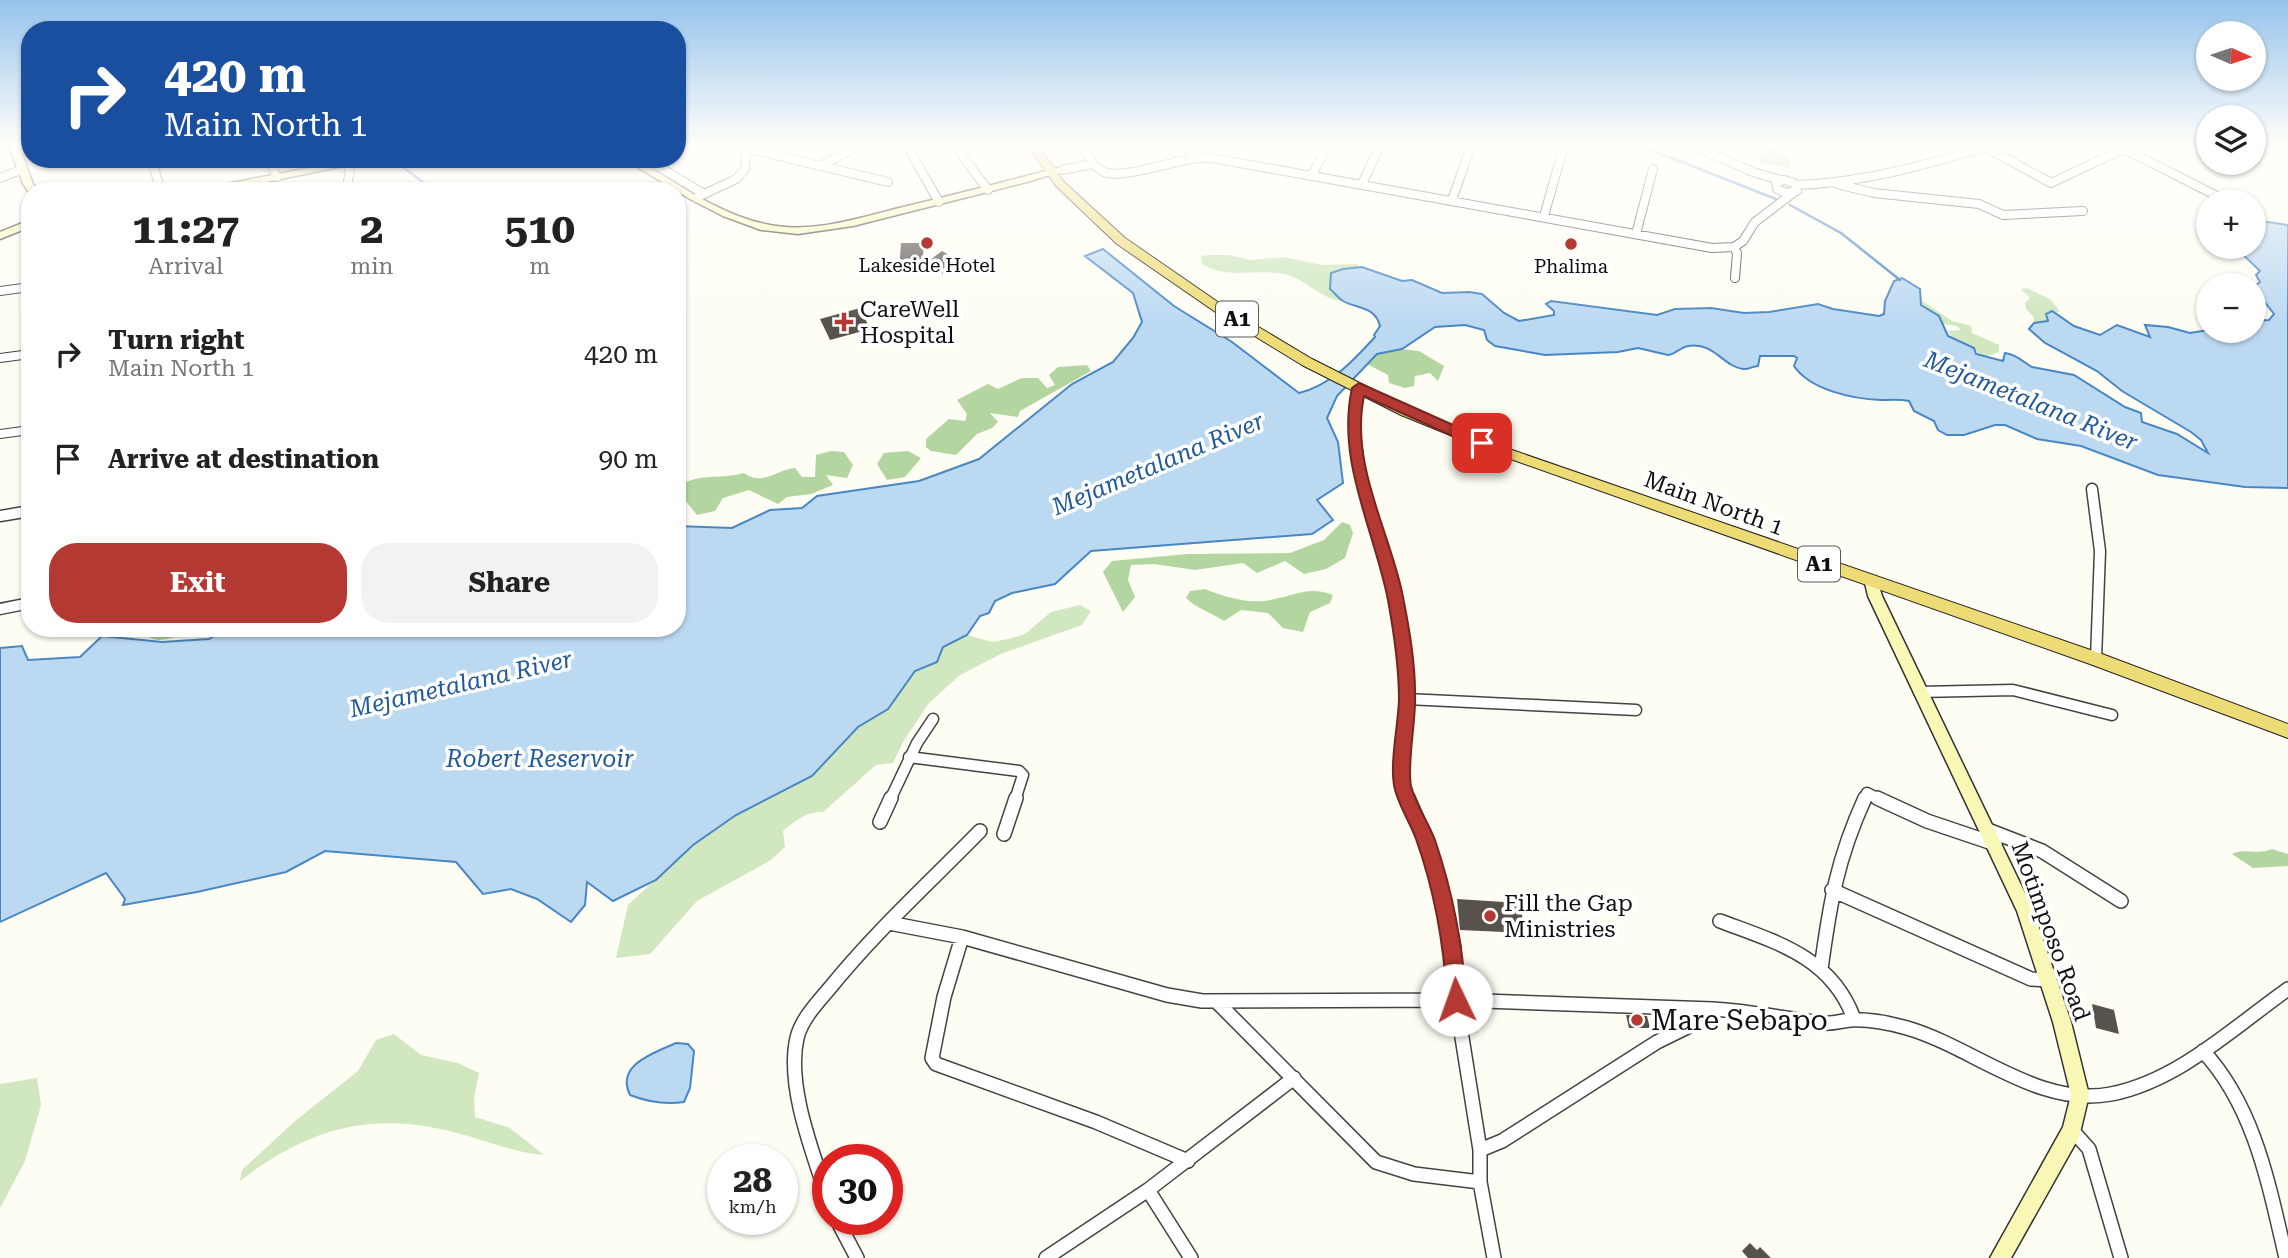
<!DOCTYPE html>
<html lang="en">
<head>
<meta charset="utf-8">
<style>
  :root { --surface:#fff; --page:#f2f2f2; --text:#222; --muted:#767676; --accent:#b53933 }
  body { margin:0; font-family:"Roboto Serif",serif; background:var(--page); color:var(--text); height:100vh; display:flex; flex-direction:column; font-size:26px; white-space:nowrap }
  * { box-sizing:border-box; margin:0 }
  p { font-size:23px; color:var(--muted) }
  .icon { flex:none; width:38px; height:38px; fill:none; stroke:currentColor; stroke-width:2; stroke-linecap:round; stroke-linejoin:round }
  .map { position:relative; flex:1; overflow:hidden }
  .panel { position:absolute; left:21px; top:182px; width:665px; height:455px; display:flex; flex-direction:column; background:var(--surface); border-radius:28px; box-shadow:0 2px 5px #0004 }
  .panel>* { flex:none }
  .top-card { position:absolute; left:21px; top:21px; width:665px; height:147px; border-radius:28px; box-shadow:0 2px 5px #0004; background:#1a4fa0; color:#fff; overflow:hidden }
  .needle { width:46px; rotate:93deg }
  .tools { position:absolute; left:2196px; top:21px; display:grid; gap:14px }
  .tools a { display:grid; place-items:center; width:70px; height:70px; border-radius:50%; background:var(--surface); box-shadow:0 2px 5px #0004; font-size:35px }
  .speed { position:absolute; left:707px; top:1144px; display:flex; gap:14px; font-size:35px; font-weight:700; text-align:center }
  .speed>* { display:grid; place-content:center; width:91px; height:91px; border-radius:50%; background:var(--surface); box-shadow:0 2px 5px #0004; line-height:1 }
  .speed small { font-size:18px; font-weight:400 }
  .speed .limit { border:10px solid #d22; background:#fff; color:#111 }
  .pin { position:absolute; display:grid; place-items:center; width:60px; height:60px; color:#fff; margin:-30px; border-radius:14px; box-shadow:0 4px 10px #0006 }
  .me { position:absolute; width:77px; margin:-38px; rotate:357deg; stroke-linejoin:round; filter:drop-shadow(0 0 5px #0008) }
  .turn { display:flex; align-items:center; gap:24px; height:147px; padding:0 28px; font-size:32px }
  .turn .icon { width:91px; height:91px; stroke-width:2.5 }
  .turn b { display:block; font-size:49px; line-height:60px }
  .eta { display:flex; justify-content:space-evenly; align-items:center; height:119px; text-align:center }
  .eta b { font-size:42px; font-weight:700; line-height:49px }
  .action { display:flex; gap:14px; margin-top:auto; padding:14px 28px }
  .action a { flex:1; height:80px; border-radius:28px; background:var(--accent); color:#fff; font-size:28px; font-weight:700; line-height:80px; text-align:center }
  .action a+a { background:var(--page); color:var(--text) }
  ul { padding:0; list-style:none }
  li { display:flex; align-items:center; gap:21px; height:105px; padding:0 28px }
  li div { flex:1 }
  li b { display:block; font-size:26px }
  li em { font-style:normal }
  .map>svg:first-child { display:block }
</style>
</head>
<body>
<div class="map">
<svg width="2288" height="1258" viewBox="0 0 2288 1258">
  <rect width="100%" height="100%" fill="#fefdf4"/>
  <path fill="#d0e7bf" d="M1210,255H1229L1251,260L1283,257L1322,265L1356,264L1362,267L1350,268L1330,289L1344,301C1320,300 1306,278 1284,274C1256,268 1228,280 1202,264L1201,256Z
    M2027,288L2050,299L2060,311L2056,313L2051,311L2046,315L2048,321L2034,323V317L2026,309L2025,303L2030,298L2021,289Z
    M1921,300L1952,321L1971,326L1972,333L1999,345V352C1974,362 1982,352 1967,344C1959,339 1953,341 1948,331L1961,330L1957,326L1941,324L1939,316L1921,305Z
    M1080,605L1091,611L1082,625L1003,653L960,675L929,703L903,742L893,763L876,765L823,812C805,812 796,820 783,831L785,847L771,860L697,901L650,954L616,958L628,905L693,845L736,815L812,776L858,727L888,709L915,671L937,662L943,647L967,635L992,642L1008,639L1025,634L1051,612Z
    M394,1034L421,1055L458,1063L479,1073L474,1097L475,1117L510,1128L544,1155C511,1152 482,1139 450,1131C367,1111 306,1130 240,1181L242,1170L295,1121L358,1071L376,1040Z
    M37,1078L41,1105L25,1161L0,1208V1084Z"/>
  <path fill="#b3d6a0" d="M1762,146H1773L1781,155L1789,158L1792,169L1761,163L1757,159L1769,155Z
    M1402,349L1419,351L1444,366L1438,381L1430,373L1415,376L1414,386L1405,388L1389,383L1388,375L1367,364L1377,354Z
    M1087,365L1091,371L1020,411L1018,417L990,413L998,422L992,428L977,434L956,455L931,451L926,447V439L949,419L965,421L967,414L957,400L988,384L998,389L1022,378H1038L1047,388L1055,385L1049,375L1058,367Z
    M831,451L844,452L853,465L847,478L826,475L833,485L811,494L787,497L778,504L749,490L723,498L715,511L697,515L681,495L686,482C705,474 724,479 744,473C762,487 778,469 795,468L802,477H815L816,455Z
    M908,451L921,458L905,477L887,480L877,464L884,453Z
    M1342,522L1350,525L1353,533L1345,558L1326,569L1304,574L1285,561L1257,573L1243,563L1195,570L1154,564L1131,565L1128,580L1135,597L1123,612L1103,572L1112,561L1188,554L1290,553L1324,540Z
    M1205,589C1228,598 1250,605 1275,599C1297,594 1312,586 1333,595L1330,603L1310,612L1303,632L1283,628L1268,613L1241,610L1224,621C1211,612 1197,609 1186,598L1190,591Z
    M153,628H225C207,639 200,633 182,636C169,637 158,645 146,635V631Z
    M2272,849L2288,854V866L2253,868L2232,854C2245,848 2258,855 2272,849Z"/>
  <path fill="#bcd9f2" stroke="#4987c3" stroke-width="2" d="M2261,221L2288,225V488L2245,487L2158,475L2081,446L2037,439L2005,425H1995L1964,435H1947L1938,430L1934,421L1914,411L1909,401C1899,399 1890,400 1881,400C1853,399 1810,390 1794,366L1797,358L1794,356H1760L1758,366C1752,366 1749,370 1743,369C1722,366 1715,342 1688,346C1681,347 1676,354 1668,355L1638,348L1618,352L1545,355L1495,346L1487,340L1484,330L1465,325L1435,327L1402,349L1377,354L1337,396L1327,418L1338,442L1343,483L1317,500L1333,520L1312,534L1091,551L1055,584L1012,593L995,601L989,613L980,616L967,635L943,647L937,662L915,671L888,709L858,727L812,776L736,815L693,845L656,880L613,901L587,882L585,905L571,922L537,899L511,889L483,894L456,862L325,851L286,872L197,892L123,905L125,899L106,873L0,922V648L22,646L28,660L80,657L102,636L162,642L209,639L228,628H677V526L732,528L770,510L802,508L817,496L919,481L979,459L1072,384L1113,362L1133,338L1142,322L1133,293L1085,256L1103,249L1174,306L1232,342L1299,393C1331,385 1353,361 1375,337L1374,335L1380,326C1375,306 1357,309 1343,301C1338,298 1334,292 1330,289L1331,273L1343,269L1362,267L1402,281L1412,280L1442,293L1469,292L1482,294L1504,313L1519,321L1554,315V311L1546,304L1551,301L1657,315L1675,309L1711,308L1744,313L1769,312L1818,304L1833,309L1879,316L1884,314L1885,301L1894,281L1902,278L1920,289L1921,305L1939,316L1948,336L1974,348L1976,354L2003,361L2005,353C2018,355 2023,362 2032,367L2074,375L2125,407L2141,413L2142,422L2177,434L2208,453L2201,440L2191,432L2122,391L2097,371L2045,343L2029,329L2034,323L2048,321L2046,314L2052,311L2074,326L2100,335L2117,325L2150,337L2145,325L2168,327L2190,333L2208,330L2254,331V321L2269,320L2274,314L2260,296L2262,294L2256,285L2260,282L2256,275L2260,271L2235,247H2254V229Z
    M676,1043L688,1044L694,1051L690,1088L684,1102C664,1105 648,1102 630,1095C615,1065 654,1053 676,1043Z"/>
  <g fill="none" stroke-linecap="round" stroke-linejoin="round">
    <path stroke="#4987c3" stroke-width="2.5" d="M1641,146L1776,199
      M393,160L423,182L429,191
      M1790,205L1841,233L1900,280"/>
  </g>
  <path fill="#58524d" d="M901,243H924L922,269L899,271Z
    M942,251L961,262L943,274L926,263Z
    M860,308L870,329L830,340L820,319Z
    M1457,899L1520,903L1525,933L1460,930Z
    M2092,1004L2114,1010L2119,1034L2096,1028Z
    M1626,1015L1647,1016L1650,1028H1629Z
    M1750,1243L1757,1250L1760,1247L1771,1258H1748L1742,1251Z"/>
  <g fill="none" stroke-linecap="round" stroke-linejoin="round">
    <defs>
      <path id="street-far2" d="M907,146L939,202
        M955,146L988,190
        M1082,146L1093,164
        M1184,146L1196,157
        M1694,146L1753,172L1780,180
        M1983,146L2051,183L2123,149
        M2118,146L2227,201
        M746,148L888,182
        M151,159L161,191
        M269,159L277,177
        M646,159L704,194
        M820,166L851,150
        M1062,170L1093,164C1097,167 1102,172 1107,173C1132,178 1181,156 1212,158L1712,248L1734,247L1743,241L1755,222L1793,193
        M1312,175L1327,146
        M0,178L23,169
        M1784,180L1794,183L1797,191L1786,193L1777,189L1776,182Z
        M1362,184L1380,146
        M1837,184L1874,193L1979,204L2003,215L2083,211
        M1796,185C1862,183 1925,165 1989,146
        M253,191L255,182
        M346,191L350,171L347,164
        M696,198L736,179L745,169L746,146
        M1452,200L1471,146
        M1544,216L1564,146
        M1636,234L1653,169
        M1734,247L1737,253L1735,278
        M0,291L30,287
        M0,358L30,354
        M0,434L30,430
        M1355,435L1354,410L1359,388"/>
      <path id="street-far1" d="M1355,434C1359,502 1394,563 1401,631C1404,653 1407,677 1407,700C1407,732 1395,770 1408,800
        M2092,489L2100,551L2096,659
        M0,516L30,511
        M0,609L30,603
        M1919,692L2013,690L2112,715
        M1407,699L1636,710
        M909,757L1019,771L1023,775L1015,800
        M890,800L917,743L933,719
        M1864,800L1867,793L1881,800"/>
      <path id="street" d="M1408,798L1425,837L1441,888L1454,948L1456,1000L1480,1150V1182L1494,1258
        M1877,798L1927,821L1995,844
        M880,822L891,798
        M1988,830L2042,851L2121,901
        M1004,834L1016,798
        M1832,890L2031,979L2047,980
        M1720,921C1776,942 1832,957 1854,1019
        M889,923L962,937L1167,995L1202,1001L1456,1000L1713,1009
        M962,937L944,997L932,1058L936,1064L1096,1122L1188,1161
        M1821,969C1830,903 1837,859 1865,798
        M1218,1003L1376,1162L1414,1174L1480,1182
        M2203,1051C2255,1107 2269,1186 2286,1258
        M2072,1130L2089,1149L2121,1258
        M1480,1150L1502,1141L1657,1042L1712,1015L1713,1009C1750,1011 1786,1019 1823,1023C1833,1024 1841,1021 1850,1020C1868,1019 1889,1023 1907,1028C1973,1047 2039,1108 2111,1094C2178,1081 2234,1027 2288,989
        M1148,1190L1191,1258
        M828,1199C813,1153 786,1086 797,1038C801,1020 817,1003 829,989C875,932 929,883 980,831
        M837,1220L857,1258
        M1046,1258L1148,1190L1294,1078"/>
      <path id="secondary" d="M9,146H19L33,184L38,191H30L29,193L23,184Z
        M356,159H378L222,191H200L205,188Z
        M624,159H637C677,183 718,214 765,224C812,235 861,217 907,206C958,194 1010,180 1062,167L1067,170L1027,182L853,226L798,234L761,230L723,216L690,199Z
        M30,220V227L0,239V232Z
        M1872,578L1877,579L1882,596L2033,910L2071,1022L2089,1095L2079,1137L2011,1258H1990L2063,1127L2071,1095L2053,1022L2017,911L1868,596L1865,583Z"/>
      <path id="primary" d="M1028,146H1038L1064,182L1125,238L1225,307L1312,359L1411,409L1512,450L2102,654L2288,724V738L2090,664L1502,456L1401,415L1302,365L1217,313L1117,244L1056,186Z"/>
    </defs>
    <use href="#street-far2" stroke="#434343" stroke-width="10"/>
    <use href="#street-far1" stroke="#434343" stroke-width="13"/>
    <use href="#street" stroke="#434343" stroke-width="16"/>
    <use href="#secondary" stroke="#323232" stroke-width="3"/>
    <use href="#primary" stroke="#212121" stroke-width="2"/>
    <use href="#street-far2" stroke="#fff" stroke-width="8"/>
    <use href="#street-far1" stroke="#fff" stroke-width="10"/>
    <use href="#street" stroke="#fff" stroke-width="13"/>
    <use href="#secondary" fill="#f8f7b5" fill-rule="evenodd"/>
    <use href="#primary" fill="#eddb75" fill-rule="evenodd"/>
  </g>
  <linearGradient id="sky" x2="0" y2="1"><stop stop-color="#96c3ec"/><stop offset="0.45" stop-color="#fffefa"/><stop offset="1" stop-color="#fffefa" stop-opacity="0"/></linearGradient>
  <rect width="2288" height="322" fill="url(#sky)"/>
  <path fill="#b53933" stroke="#762521" stroke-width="2" d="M1359,383L1487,440L1489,443L1482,448L1477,447L1364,396C1350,463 1388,528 1402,592C1409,627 1416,665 1415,702C1415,724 1407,767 1411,786C1416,805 1428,822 1435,840C1453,893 1463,944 1466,1000L1463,1007L1456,1010L1449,1007L1447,1000C1444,944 1435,892 1416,839C1410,822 1397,803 1394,785C1390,763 1398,725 1399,700C1399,667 1394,633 1388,600C1374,529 1336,461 1352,388Z"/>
  <g fill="#b53933" stroke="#fff" stroke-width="2.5">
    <circle cx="927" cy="243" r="7"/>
    <circle cx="1571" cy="244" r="7"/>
    <path d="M840.5 311.5h7v7h7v7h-7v7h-7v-7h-7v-7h7z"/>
    <circle cx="1490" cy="916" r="7"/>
    <circle cx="1637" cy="1020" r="7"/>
  </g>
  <g text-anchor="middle" stroke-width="7" stroke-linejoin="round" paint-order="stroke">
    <g font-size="19" fill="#101010" stroke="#fff">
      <text x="927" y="272">Lakeside Hotel</text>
      <text x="1571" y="273">Phalima</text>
    </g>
    <g fill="#fff" stroke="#585858" stroke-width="2">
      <rect x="1216" y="301.5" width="42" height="35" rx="5"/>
      <rect x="1798" y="546.5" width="42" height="35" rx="5"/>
    </g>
    <g font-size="21" font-weight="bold" fill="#101010">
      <text x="1237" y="326">A1</text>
      <text x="1819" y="571">A1</text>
    </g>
    <g font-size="23" fill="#101010" stroke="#fff" text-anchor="start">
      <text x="860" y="317">CareWell<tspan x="860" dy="26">Hospital</tspan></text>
      <text x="1504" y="911">Fill the Gap<tspan x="1504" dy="26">Ministries</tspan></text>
    </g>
    <g font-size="23" fill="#101010" stroke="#fff">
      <text transform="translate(1714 503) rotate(20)" y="8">Main North 1</text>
      <text transform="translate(2051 931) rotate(70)" y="8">Motimposo Road</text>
    </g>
    <g font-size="24" font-style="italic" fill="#225a99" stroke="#fff">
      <text transform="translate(2031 401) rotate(22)" y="8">Mejametalana River</text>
      <text transform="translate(1158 464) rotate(-23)" y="8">Mejametalana River</text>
      <text transform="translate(461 684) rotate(-13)" y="8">Mejametalana River</text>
      <text x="540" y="767">Robert Reservoir</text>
    </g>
    <g font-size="28" fill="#101010" stroke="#fff" text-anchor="start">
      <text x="1651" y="1030">Mare Sebapo</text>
    </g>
  </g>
</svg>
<div class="tools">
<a><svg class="needle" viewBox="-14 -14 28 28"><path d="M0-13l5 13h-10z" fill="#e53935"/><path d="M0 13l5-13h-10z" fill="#767676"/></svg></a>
<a><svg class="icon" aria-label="layers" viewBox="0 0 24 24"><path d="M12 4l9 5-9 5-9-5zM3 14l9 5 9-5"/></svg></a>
<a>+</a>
<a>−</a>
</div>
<div class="speed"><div>28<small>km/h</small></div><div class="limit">30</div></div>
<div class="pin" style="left:1482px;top:443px;background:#d93025"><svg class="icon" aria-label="arrive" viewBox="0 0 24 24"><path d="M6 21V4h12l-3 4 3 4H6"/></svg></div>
<svg class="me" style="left:1456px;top:1000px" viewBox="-20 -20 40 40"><circle r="19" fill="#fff"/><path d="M0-13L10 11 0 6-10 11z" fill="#b53933"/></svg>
<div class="top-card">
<div class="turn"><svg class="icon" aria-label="right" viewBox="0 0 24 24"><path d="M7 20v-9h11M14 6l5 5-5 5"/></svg><div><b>420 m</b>Main North 1</div></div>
</div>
<section class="panel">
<div class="eta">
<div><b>11:27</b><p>Arrival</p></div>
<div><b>2</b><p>min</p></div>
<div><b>510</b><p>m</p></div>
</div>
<ul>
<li><svg class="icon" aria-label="right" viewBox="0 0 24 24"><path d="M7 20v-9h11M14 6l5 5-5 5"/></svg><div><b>Turn right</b><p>Main North 1</p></div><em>420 m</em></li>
<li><svg class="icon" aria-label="arrive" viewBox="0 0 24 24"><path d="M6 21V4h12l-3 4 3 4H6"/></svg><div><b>Arrive at destination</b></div><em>90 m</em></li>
</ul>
<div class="action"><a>Exit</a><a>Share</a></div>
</section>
</div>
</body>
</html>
